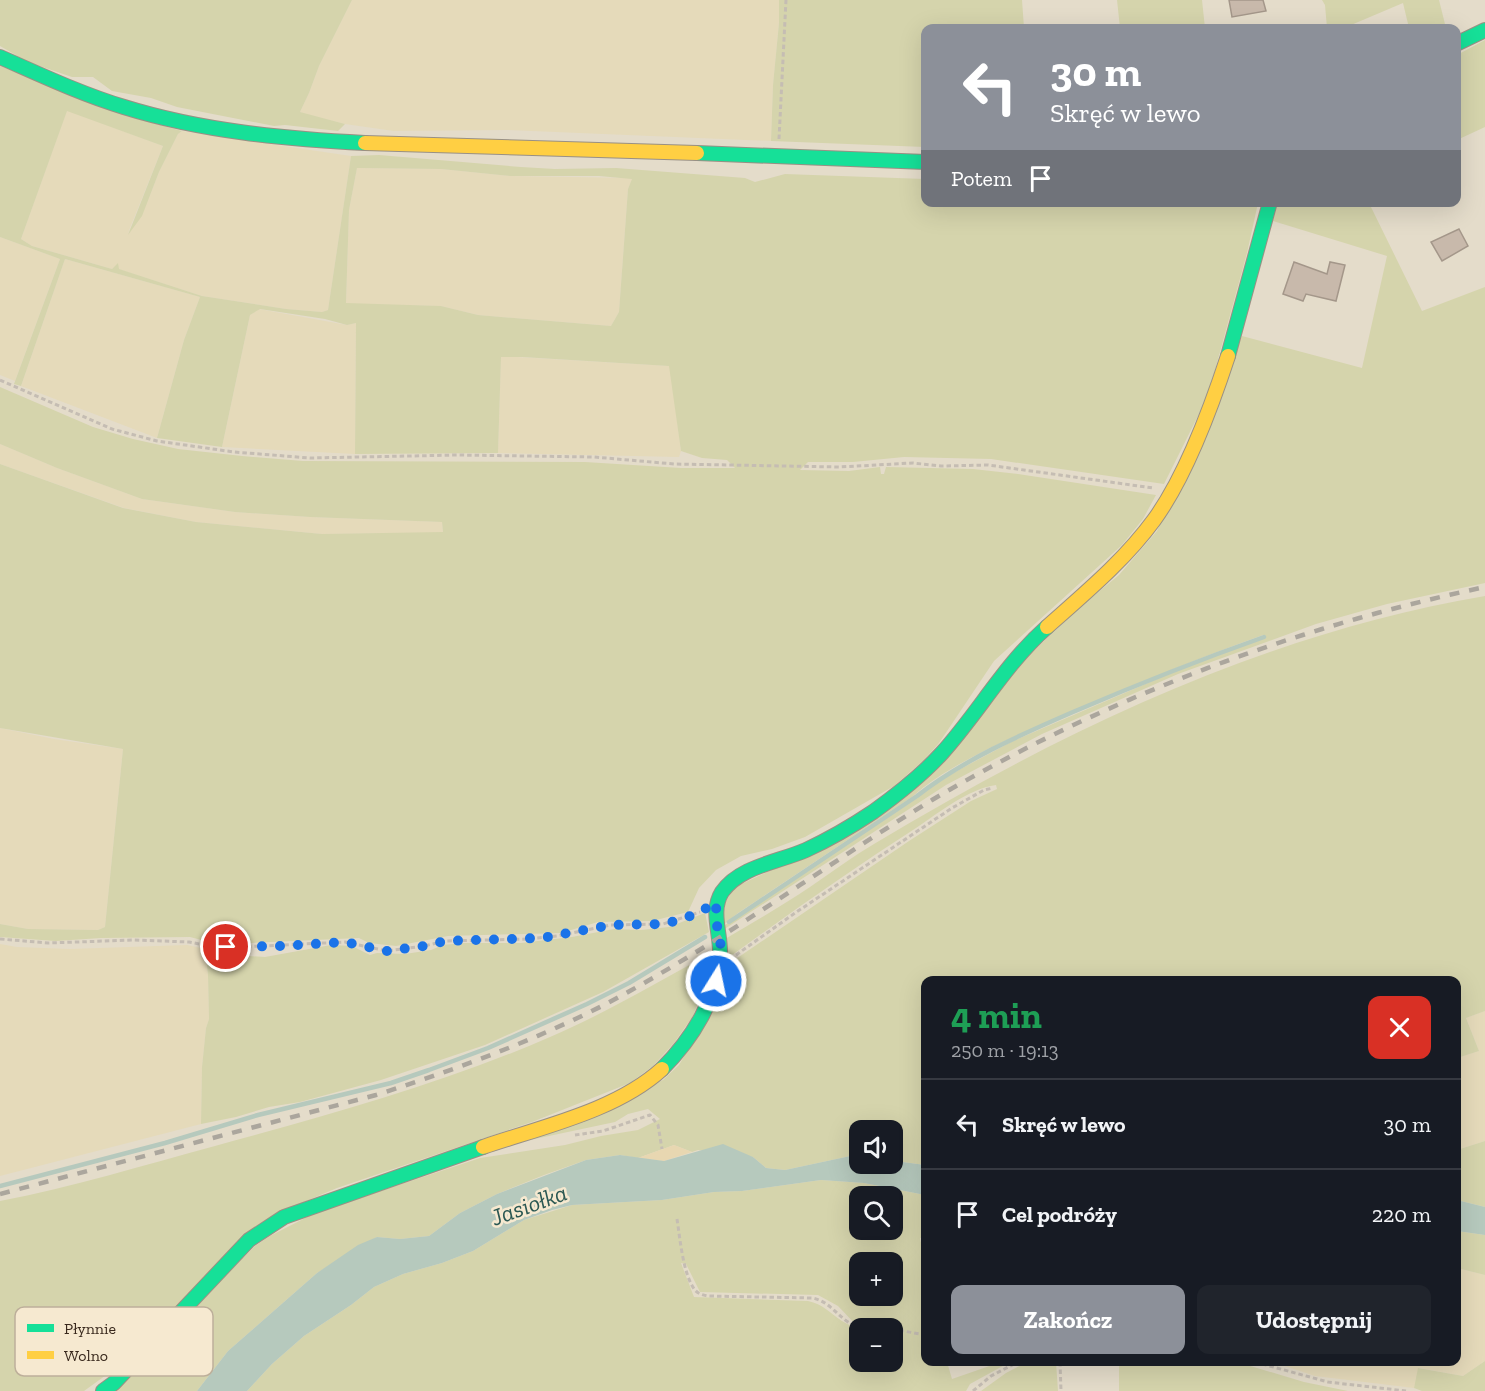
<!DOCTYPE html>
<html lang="pl">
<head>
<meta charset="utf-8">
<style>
  :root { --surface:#171b24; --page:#20242c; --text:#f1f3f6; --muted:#9ea1a6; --line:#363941; --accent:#8c9099 }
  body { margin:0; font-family:"Zilla Slab",serif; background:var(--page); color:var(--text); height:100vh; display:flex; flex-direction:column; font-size:22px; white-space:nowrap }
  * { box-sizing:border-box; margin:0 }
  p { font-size:20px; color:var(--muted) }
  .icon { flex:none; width:33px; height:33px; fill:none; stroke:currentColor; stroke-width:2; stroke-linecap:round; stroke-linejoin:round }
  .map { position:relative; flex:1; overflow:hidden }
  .sheet { position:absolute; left:921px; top:976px; width:540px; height:390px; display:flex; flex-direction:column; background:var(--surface); border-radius:12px; box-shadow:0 6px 24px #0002 }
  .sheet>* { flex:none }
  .guide { position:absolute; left:921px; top:24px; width:540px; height:183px; border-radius:12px; box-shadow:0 6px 24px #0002; background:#8c9099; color:#fff; overflow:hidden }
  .tools { position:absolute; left:849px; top:1120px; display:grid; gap:12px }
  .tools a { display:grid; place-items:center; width:54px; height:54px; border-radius:12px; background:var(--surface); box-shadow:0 6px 24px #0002; font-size:30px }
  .pin { position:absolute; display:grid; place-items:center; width:51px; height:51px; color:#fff; margin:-26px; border:3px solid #fff; border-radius:50%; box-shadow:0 2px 6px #0007 }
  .me { position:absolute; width:66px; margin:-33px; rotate:10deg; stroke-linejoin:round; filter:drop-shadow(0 0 4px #0008) }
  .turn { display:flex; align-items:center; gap:21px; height:126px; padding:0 30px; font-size:27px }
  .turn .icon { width:78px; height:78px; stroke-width:2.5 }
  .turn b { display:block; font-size:42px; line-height:51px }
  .then { display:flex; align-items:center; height:57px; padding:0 30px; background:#0003; gap:12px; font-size:22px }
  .round { display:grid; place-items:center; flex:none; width:63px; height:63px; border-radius:12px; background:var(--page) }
  .headline { display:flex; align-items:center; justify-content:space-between; height:102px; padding:0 30px }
  h1 { font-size:36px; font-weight:800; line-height:45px; color:#1e9e55 }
  .cta { display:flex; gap:12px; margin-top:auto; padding:12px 30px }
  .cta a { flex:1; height:69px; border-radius:12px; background:var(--accent); color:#fff; font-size:24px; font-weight:800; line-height:69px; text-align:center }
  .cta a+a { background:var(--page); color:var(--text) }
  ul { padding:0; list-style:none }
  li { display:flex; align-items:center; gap:18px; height:90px; padding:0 30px; border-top:2px solid var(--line) }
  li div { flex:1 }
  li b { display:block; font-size:22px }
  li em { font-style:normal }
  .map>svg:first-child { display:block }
</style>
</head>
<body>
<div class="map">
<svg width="1485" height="1391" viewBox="0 0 1485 1391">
  <rect width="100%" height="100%" fill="#e4dcca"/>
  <path fill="#e5daba" d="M352,0H779V22L773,85L771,141L508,130L394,131L345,124L305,114L300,112L309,93L319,66Z
    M67,110L163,146L128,233L150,195L159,172L178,134L182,131L351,156L328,310L322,312L286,309L202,296L118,269V264L112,269L32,246L21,239Z
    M357,168L441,169L510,176L633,178L628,189L619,312L611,326L478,315L441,306L346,304L349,210Z
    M0,237L60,259L15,381L0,375Z
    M65,259L200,297L184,340L157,438L21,386Z
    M259,309L347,325L356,323L355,454L222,447L250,315Z
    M501,356L670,366L681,451L679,457L498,453Z
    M0,444L57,468L142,499L235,512L310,517L442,522L443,533L322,534L196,522L124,508L0,464Z
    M0,728L54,739L123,749L105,927L98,930L28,929L0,924Z
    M0,944L17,947L70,949L187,945L205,949L208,975L209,1019L206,1028L202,1067L201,1124L0,1176Z
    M1485,1011V1141L1457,1150L1456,1058L1479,1051L1466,1018Z
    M1457,1268L1485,1275V1361L1463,1376L1419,1368L1414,1388L1315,1376L1273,1362H1456Z"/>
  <path fill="#d5d4ac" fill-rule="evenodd" d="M0,0H352L319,66L309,93L300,112L345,124L338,131L285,125L274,126L177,107L151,98L112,91L93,77H72L28,62L0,46Z
    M779,0H1022L1024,28H926L925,147L771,141L773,85L779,23Z
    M1117,0H1202L1205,28H1120Z
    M1322,0H1439L1446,28H1409L1403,3L1344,28H1327L1325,5Z
    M1485,40V127L1457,140V55Z
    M0,66L127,116L182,131L178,134L159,172L142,216L128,235L163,146L67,111L21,239L32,246L112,269L118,263L119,269L202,296L286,309L322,312L328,310L351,156L379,155L521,167L555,169L616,168L745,178L755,182L785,174L925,179L926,202L1258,203L1247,253L1214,374L1203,406L1164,484L991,459L904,457L853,462H808L800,470L849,471L880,467L881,474H884L886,467L973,469L1018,474L1156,495L1143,519L1122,545L994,661L939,743L924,760L894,786L805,837L772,849L741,856L716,870L699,888L688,912L652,921L598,922L561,933L448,936L396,946L369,943L359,938L251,943H213L190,937L101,938L56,941L0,937V924L28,929L98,930L105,927L123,749L0,728V464L123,508L196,522L322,534L443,532L442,522L310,517L235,512L142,499L57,468L0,444V387L93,427L133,439L178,449L242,456L303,461L585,462L681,468H735L727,460L702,458L681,451L669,366L522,357H501L498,453L355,454L356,323L347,325L325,319L260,309L250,315L222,447L157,438L184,340L200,297L65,259L21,386L14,384L60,259L0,237ZM357,168L441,169L510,176H599L632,179L628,189L619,312L611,326L478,315L441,306L346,303L349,210Z
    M1278,203H1369L1422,311L1485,287V583L1387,604L1316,624L1178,674L1042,734L946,785L723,930L722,927L908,804L938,781L1013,741L1178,670L1264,638L1263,635C1195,659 1130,687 1064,715C1016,736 951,762 912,797L738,913L722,926L725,903L735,887L858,830L1021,663L1080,607L1119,575L1157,531L1242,336L1362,368L1387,256L1273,221Z
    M1485,596V1011L1466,1018L1479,1051L1457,1058L1456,981H926L925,1165L895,1161L893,1159L892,1131H860L859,1150L855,1155L785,1170L766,1168L753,1157L698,1150L692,1152L674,1145L638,1158L620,1155L586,1160L544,1175L497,1194L460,1213L429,1236L400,1239L377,1237L317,1273L228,1351L197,1391H111L255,1246L270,1236L315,1213L480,1158L565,1145L601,1136L638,1130L660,1119L648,1109L628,1114L615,1122L530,1140L663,1080L679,1065L695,1038L727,965L909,841L971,801L997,789L996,785C968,789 940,812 916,828C852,869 790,913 728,958L725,939C754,922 783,905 810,887C832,872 852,857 874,844C1063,730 1267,633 1485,596Z
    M705,913L709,932L603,992L485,1045L381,1080L300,1102L269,1107L236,1117L201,1124L202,1067L206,1028L209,1019L208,975L205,949L232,955L265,957L331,945L352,946L370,955L377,953L405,954L431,950L443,945L464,943H521L572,937L614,929L641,930L669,927Z
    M711,953V970L693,1016L674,1043L653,1066L630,1083L532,1122L337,1188L273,1215L127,1360L84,1391H0V1201C73,1187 144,1165 215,1146C329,1115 442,1084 550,1037C606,1013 658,982 711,953Z
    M1485,1141V1207L1457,1200V1150Z
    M821,1180L864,1183L925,1195V1240L920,1238L925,1261L926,1362H947L952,1379L1001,1362H1010L970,1384L966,1391H247L272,1364L304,1336L351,1305L374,1287L403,1274L442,1263L473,1251L524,1220L572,1205L662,1200L714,1192L742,1191ZM860,1197H892V1230H860ZM681,1263L686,1264L700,1292L818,1295L838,1306L860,1329H892V1362H860L859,1329C854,1327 847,1324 842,1321C830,1313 823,1304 808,1301L694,1297ZM860,1263H892V1296H860Z
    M1457,1231L1485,1235V1275L1457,1268Z
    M1485,1361V1391H1422L1414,1388L1418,1368L1463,1376Z
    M1027,1362H1056L1058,1391H981L1006,1373Z
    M1119,1362H1237L1304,1382L1348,1391H1119Z"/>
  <path fill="#e8d7b1" d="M674,1145L692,1152L664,1161L638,1158Z"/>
  <path fill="#b6c9bd" d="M723,1144L753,1157L766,1168L785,1170L855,1155L859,1150L860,1164H892L893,1159L895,1161L925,1165V1195L864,1183L821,1180L742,1191L714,1192L662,1200L572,1205L552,1210L524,1220L473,1251L442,1263L403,1274L374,1287L351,1305L304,1336L272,1364L247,1391H197L228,1351L317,1273L358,1245L377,1237L400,1239L429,1236L460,1213L497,1194L586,1160L620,1155L664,1161Z
    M1457,1200L1485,1207V1235L1457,1231Z"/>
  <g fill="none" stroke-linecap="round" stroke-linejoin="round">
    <path stroke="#b6c9bd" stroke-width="4.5" d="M729,922L917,796C963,760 1020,735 1073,712C1136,685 1199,660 1264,637
      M0,1186L165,1143L258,1115L391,1083L429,1070L488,1048L587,1004L629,983L705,937"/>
  </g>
  <path fill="#c8b9ab" stroke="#a4978a" stroke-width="1.5" d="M1229,0H1263L1266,11L1232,17Z
    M1459,229L1468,246L1442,261L1431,242Z
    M1294,262L1327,274L1330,262L1345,265L1336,301L1306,294L1303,301L1283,294Z"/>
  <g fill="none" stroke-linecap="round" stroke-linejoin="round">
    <defs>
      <path id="fast" d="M1456,44L1485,30
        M0,57C41,75 81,94 124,107C201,131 285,139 365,143
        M697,153L926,162
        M1228,356L1270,202
        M662,1069C692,1039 718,998 720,954C721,934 710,911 722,892C740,866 779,862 806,850C830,839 852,826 873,812C898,794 922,775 942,753C979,712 1005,664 1047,627
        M103,1391L114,1383L249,1240L284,1217L483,1147"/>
      <path id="slow" d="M365,143L697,153
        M1047,627C1084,594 1124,561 1154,520C1186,476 1211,408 1228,356
        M483,1147C541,1127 616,1111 662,1069"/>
    </defs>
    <use href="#fast" stroke="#999084" stroke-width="16"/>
    <use href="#slow" stroke="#999084" stroke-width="16"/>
    <path stroke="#c5bdb3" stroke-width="3" stroke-dasharray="4.5 3" stroke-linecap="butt" d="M779,139L786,0
      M0,380L112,429L157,441L234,452L310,458L458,455L594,457L674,464L839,467L913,463L941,466L988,465L1153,488
      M0,939L48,943L134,940L189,942L210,946L241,947L345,942L387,951L424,946L445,941L528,939L557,936L611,925L663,924L700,912
      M736,955L795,913L952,808L984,790L993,788
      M575,1135L603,1131L650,1115L658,1125L662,1149
      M677,1219C680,1238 683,1275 695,1290C698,1294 703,1295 708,1296L813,1298C829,1302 835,1313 848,1322C860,1330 877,1327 890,1329
      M892,1329L926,1335
      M1060,1362L1061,1391
      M1255,1362L1328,1382L1406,1391
      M973,1391L991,1376L1018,1362"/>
    <use href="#fast" stroke="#16e098" stroke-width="14"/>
    <use href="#slow" stroke="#ffcf43" stroke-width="14"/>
    <path stroke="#aba69d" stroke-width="4.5" stroke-dasharray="10 10" stroke-linecap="butt" d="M0,1194L376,1095C454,1070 531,1042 604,1005C718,945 822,867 932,800C1103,699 1291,628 1485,587"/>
  </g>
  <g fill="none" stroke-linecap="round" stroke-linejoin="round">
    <path stroke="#1a73e8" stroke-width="10" stroke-dasharray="0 18" d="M226,947L282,946L345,942L387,951L424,946L445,941L542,938L611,925L663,924L684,919L717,903C713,923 721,934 721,952C721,962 718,972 716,981"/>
  </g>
  <g text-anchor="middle" stroke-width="5" stroke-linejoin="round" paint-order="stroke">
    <g font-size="24" font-style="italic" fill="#2b5853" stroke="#f6e9d0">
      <text transform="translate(529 1205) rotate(-20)" y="8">Jasiołka</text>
    </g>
  </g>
  <rect x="15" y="1307" width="198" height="69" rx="9" fill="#f6e9d0" stroke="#bdaf9a" stroke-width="1.5"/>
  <rect x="27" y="1324" width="27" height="8" fill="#16e098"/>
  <rect x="27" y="1351" width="27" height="8" fill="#ffcf43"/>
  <g font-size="16" fill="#38281c">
    <text x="64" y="1334">Płynnie</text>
    <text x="64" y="1361">Wolno</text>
  </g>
</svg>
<div class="tools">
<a><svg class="icon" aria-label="sound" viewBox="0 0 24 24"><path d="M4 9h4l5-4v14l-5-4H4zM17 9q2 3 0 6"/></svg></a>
<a><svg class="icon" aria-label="search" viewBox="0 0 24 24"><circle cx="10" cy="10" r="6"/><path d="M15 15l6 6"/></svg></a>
<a>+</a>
<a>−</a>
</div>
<div class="pin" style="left:226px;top:947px;background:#d93025"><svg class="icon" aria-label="arrive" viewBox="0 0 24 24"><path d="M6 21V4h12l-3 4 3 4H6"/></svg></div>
<svg class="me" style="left:716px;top:981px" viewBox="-20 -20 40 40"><circle r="17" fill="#1a73e8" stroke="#fff" stroke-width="3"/><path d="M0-11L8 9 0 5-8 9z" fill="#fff"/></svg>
<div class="guide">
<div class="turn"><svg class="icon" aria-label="left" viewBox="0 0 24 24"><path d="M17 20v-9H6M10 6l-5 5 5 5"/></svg><div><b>30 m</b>Skręć w lewo</div></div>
<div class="then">Potem<svg class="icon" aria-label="arrive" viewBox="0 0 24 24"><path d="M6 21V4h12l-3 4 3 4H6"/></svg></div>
</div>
<section class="sheet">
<div class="headline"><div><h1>4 min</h1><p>250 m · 19:13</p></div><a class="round" style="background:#d93025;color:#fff"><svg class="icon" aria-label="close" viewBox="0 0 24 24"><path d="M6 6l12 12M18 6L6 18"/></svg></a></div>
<ul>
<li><svg class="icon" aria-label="left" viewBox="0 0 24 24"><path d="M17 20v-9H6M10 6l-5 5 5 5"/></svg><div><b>Skręć w lewo</b></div><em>30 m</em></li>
<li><svg class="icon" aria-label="arrive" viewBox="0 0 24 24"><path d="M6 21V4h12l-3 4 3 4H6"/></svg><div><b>Cel podróży</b></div><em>220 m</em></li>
</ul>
<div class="cta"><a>Zakończ</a><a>Udostępnij</a></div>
</section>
</div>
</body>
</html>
